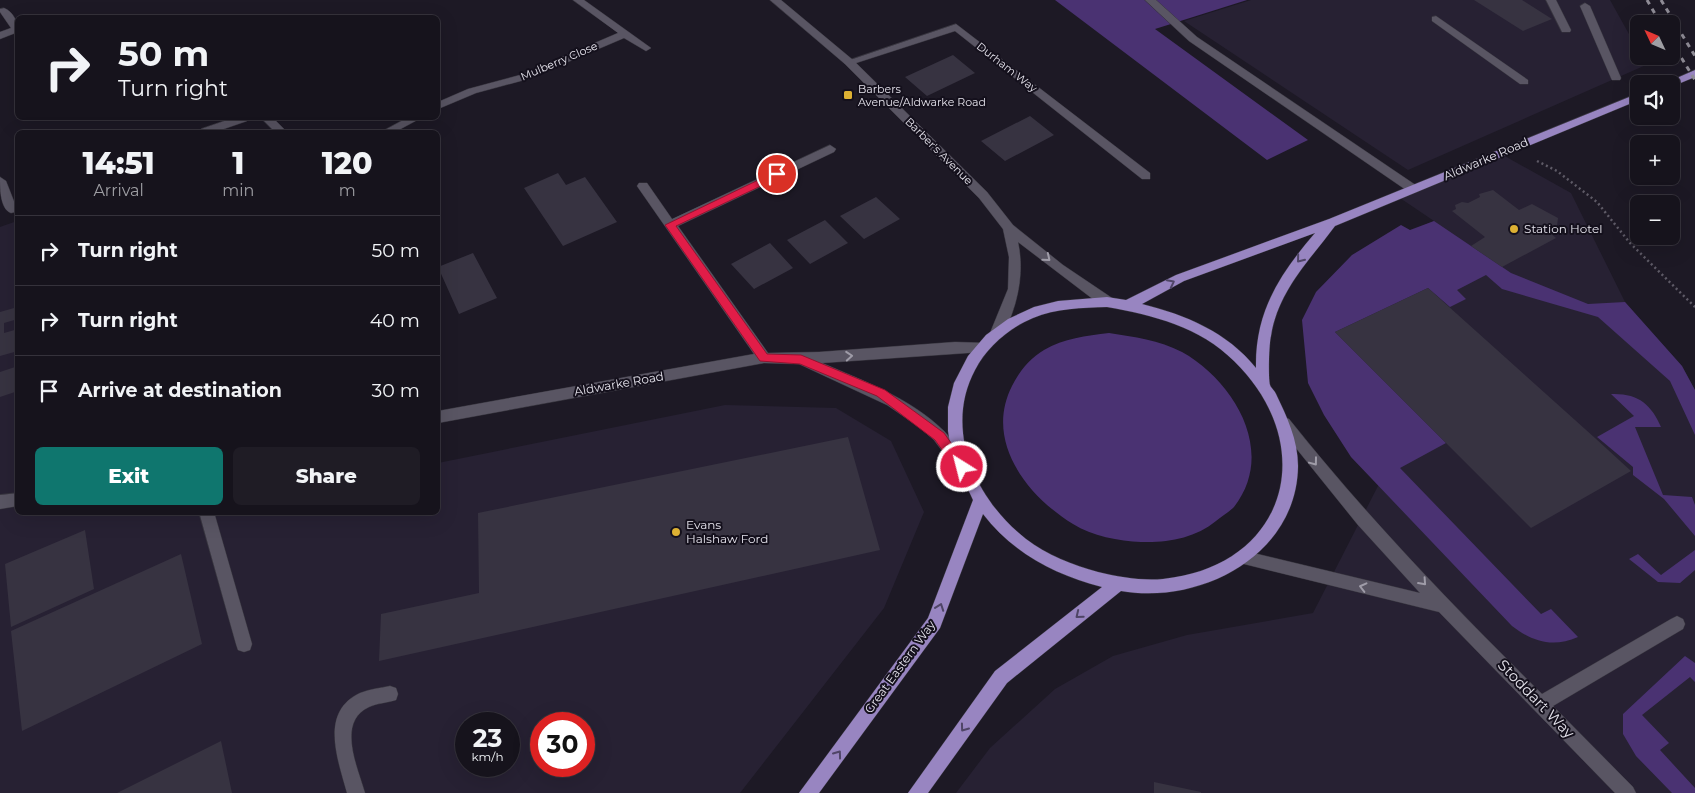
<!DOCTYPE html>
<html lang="en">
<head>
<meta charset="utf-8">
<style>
  :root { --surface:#16131c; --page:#1f1c25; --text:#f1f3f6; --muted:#9e9ea3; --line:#35323b; --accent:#0f766e }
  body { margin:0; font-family:Montserrat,sans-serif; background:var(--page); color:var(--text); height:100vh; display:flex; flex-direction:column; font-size:19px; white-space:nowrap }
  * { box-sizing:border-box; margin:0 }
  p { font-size:16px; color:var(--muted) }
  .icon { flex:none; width:28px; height:28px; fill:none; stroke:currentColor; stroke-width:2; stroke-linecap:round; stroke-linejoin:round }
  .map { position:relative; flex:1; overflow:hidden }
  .panel { position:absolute; left:15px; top:130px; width:425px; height:385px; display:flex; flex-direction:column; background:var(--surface); border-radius:8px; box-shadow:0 5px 20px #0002,0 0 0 1px var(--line) }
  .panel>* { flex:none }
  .guide { position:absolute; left:15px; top:15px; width:425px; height:105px; border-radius:8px; box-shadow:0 5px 20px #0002,0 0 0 1px var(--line); background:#16131c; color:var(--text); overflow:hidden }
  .needle { width:32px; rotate:314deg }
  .buttons { position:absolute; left:1630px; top:15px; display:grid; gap:10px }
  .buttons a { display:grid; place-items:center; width:50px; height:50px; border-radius:8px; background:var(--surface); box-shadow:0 5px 20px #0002,0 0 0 1px var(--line); font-size:25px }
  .speed { position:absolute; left:455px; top:712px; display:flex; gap:10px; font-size:25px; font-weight:700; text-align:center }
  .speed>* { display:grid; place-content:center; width:65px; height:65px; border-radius:50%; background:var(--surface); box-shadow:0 5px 20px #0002,0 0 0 1px var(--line); line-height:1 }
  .speed small { font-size:12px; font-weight:400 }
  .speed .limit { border:8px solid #d22; background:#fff; color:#111 }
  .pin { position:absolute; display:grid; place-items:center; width:42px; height:42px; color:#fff; margin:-21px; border:2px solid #fff; border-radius:50%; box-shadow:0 1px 5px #0007 }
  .me { position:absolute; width:55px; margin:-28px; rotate:324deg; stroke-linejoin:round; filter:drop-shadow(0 0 4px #0008) }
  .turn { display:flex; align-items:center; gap:18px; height:105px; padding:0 20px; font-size:22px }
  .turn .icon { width:65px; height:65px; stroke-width:2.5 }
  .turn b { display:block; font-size:35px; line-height:42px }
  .eta { display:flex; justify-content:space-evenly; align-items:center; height:85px; text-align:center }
  .eta b { font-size:30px; font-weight:800; line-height:35px }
  .action { display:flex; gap:10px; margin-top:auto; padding:10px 20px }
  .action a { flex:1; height:58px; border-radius:8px; background:var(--accent); color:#fff; font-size:20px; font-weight:800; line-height:58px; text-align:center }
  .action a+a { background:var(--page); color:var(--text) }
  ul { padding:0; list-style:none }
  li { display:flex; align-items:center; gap:15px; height:70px; padding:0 20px; border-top:1px solid var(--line) }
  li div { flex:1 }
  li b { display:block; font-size:19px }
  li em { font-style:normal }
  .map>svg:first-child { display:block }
</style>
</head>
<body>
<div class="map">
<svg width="1695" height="793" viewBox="0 0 1695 793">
  <rect width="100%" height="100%" fill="#1d1925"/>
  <path fill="#272133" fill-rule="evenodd" d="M1251,0H1610L1639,52V56H1641L1646,65L1408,170L1184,21Z
    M1501,154L1571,193L1625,302L1682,366L1695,390V793H956L990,748L1055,689L1113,656L1187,635L1313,613L1379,484L1348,442L1324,285L1352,255L1434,221L1397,196Z
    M17,221L18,512H438V463L725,405L836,408L891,441L924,512L884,608L740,793H0V227ZM466,724H509V766H466ZM541,724H584V766H541Z"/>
  <path fill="#4a3272" d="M1055,0H1247L1155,29L1308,140L1267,160Z
    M1434,221L1511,273L1588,304L1625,302L1682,366L1695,390V435L1670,381L1598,317L1502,289L1486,275L1457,290L1466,299L1450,307L1428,288L1335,332L1446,443L1400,468L1541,614L1551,609L1578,637C1553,648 1533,642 1512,626L1351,457L1324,415L1308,383L1302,320L1316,292L1352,255L1401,225L1410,230Z
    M1109,333C1134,337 1159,340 1182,352C1234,381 1277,452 1234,507C1229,512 1221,517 1216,521C1195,538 1168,543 1141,542C1119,541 1092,536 1073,524C1027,496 984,441 1012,386C1019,372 1030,358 1044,350C1064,338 1086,336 1109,333Z
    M1611,394C1638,393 1651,404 1661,427H1635L1663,495L1692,497L1695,505V536L1664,499L1633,475V467L1597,437L1634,416Z
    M1695,550V570L1680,583L1658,582L1629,559L1638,554L1661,575Z
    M1685,656L1695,663V682L1690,677L1642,715L1669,743L1660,750L1695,788V793H1672L1636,756L1623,734V714Z"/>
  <path fill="#373341" d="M1474,0H1522L1552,19L1523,31Z
    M953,55L975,73L927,96L905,77Z
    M1030,116L1054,135L1005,161L981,141Z
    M558,173L566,185L585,177L617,222L563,246L524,188Z
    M1493,190L1519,210L1532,204L1558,218L1557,226L1548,231L1556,238L1502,267L1471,246L1485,237L1452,211L1456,209L1455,205L1462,202L1468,203L1480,197L1479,194Z
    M876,197L900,219L864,239L840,216Z
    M825,220L848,243L810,264L787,240Z
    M770,243L793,268L754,289L731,264Z
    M473,253L497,298L459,314L438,267Z
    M1428,288L1595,438L1631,471L1531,528L1335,332Z
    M18,298V319L4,323V333L18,329V351L0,356V312L14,308V299Z
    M18,366V391L0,397V372Z
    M16,393L18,424L14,425Z
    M848,437L880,550L379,661L381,614L479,593L478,513Z
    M85,530L94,589L11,627L5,564Z
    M181,554L202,644L22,731L11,631Z
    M221,741L232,793H117Z
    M1154,782L1201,792V793H1154Z"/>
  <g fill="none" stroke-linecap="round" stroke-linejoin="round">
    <defs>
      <path id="service" d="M1145,0H1156L1197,37L1417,186V192H1409L1189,41Z
        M1546,0H1556L1571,30L1570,32H1562Z
        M1585,3L1590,6L1621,78L1620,80H1612L1611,78L1580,6Z
        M1436,16L1528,80V84H1520L1432,21V17Z
        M956,24L1150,173V179H1142L955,31L853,64H845L844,62Z
        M1284,417L1289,419C1367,517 1453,606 1542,694L1671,619L1677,616L1683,619L1685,624L1683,629L1553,706L1633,787L1636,793H1615L1439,612L1240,563L1237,558L1240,553L1245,551L1420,593L1358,525L1279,427L1277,423L1279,419Z
        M199,512H214L252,644L250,650L244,652L238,650L236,644Z
        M390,686L396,688L398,694L396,700C387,703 377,703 369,707C336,722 358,768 365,793H347C338,760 319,712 360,693C370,689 380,688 390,686Z"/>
      <path id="minor" d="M573,0H584L651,48L646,51L624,38L528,79L476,93L438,109V102L468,89L520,75L618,33Z
        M770,0H781L853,60L987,192L1013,225L1063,265L1112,298L1113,302L1112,306H1102L1018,242C1025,275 1017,307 1002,337H992L990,333L1008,289L1009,257L1003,229L979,198L845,64Z
        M4,8C14,12 18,23 18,32L0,39V32L11,28L0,12V9Z
        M233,118H249L247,121L215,132H199L201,129Z
        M261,118H273L287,132H275Z
        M407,118H421L395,132H381Z
        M830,145L836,149L834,152L678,226L768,353L819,352L955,342L987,343L989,347L987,351L982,352L822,363C864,381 910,398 944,431C953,440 959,452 967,463L969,467L967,471L962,473L957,471L934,440L919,427L887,405L799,364L764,363L438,423V411L754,354L637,186L639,183H647L672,219Z
        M0,177L6,181L17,209L15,212L11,213C0,209 0,188 0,177Z
        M18,493V506L0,509V495Z"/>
      <path id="primary" d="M1695,70V77L1671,87V84H1663Z
        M1639,93V100L1335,226C1309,261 1278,291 1271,336C1269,343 1268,378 1270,385C1271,388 1275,391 1276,394C1287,417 1298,440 1298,466C1297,555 1201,605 1121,591L1007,683L928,793H908L995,671L1102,587C1055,575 1013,553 983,514L940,628L819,793H799L928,618L973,500L952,455L948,431V407L954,383L968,356L986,335L1008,319L1034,307L1058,301L1107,297L1126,300L1176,275L1329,219ZM1315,233C1279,275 1255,312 1256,368C1227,332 1186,315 1142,304L1184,281ZM1107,307C1153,315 1200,327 1234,361C1321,446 1287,566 1163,579C1142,581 1119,577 1098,572C1073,565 1047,555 1026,539C976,500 943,430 975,370C987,347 1009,328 1033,318C1056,308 1082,308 1107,307Z"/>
    </defs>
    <use href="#service" stroke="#38363f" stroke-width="1"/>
    <use href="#minor" stroke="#38363f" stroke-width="1"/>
    <use href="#primary" stroke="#38363f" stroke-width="1"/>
    <path stroke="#5e5a66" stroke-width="2.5" stroke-dasharray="2 3" stroke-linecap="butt" d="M1537,161L1557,171L1597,202L1630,243L1695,307"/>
    <use href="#service" fill="#595563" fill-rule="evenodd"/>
    <use href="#minor" fill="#595563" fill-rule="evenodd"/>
    <use href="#primary" fill="#9885c1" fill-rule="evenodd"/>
    <path stroke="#8f8c96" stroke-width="3" stroke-dasharray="5 5" stroke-linecap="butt" d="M1647,0L1661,24
      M1661,0L1695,56
      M1671,41L1695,80"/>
  </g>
  <defs><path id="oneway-chevron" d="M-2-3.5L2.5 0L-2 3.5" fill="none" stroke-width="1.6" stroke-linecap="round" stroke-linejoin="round" transform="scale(1.25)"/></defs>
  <g stroke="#9f9ca8">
    <use href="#oneway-chevron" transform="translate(1047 258) rotate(39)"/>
    <use href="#oneway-chevron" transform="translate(849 356) rotate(-4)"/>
    <use href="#oneway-chevron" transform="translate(1314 462) rotate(53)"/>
    <use href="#oneway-chevron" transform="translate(1423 582) rotate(48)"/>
    <use href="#oneway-chevron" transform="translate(1363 587) rotate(-166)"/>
  </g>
  <g stroke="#4f4566">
    <use href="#oneway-chevron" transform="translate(1300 259) rotate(129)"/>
    <use href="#oneway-chevron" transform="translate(1171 283) rotate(-27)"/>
    <use href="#oneway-chevron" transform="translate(940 607) rotate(-70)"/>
    <use href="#oneway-chevron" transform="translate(1079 615) rotate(141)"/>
    <use href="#oneway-chevron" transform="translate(964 728) rotate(126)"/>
    <use href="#oneway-chevron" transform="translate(838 754) rotate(-54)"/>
  </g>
  <path fill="#e11d48" stroke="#92132f" d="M777,171L780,172V177L676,226L767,354L801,355L885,390L944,433L966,464L968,467L966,471H957L935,440L877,396L800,364L760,361L665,225Z"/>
  <g fill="#ddb133" stroke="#14101c" stroke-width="2">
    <rect x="843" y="90" width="10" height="10" rx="2.5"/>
    <circle cx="1514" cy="229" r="5"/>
    <circle cx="676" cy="532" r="5"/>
  </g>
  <g text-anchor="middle" stroke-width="4" stroke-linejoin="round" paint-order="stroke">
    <g font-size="11" fill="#e5e3ec" stroke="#14101c">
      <text transform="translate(559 61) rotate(-23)" y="4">Mulberry Close</text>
      <text transform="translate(1007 67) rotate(38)" y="4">Durham Way</text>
      <text transform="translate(939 151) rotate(45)" y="4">Barber's Avenue</text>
    </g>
    <g font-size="11" fill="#e5e3ec" stroke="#14101c" text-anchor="start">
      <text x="858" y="93">Barbers<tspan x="858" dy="13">Avenue/Aldwarke Road</tspan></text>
    </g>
    <g font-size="12" fill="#e5e3ec" stroke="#14101c">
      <text transform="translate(1486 159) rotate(-23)" y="4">Aldwarke Road</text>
      <text transform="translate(619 384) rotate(-10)" y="4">Aldwarke Road</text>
      <text transform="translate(900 667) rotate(-54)" y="4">Great Eastern Way</text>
    </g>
    <g font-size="12" fill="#e5e3ec" stroke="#14101c" text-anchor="start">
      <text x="1524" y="233">Station Hotel</text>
      <text x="686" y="529">Evans<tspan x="686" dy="14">Halshaw Ford</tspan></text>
    </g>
    <g font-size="15" fill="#e5e3ec" stroke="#14101c">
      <text transform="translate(1536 699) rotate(46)" y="5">Stoddart Way</text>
    </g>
  </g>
</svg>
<div class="buttons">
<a><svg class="needle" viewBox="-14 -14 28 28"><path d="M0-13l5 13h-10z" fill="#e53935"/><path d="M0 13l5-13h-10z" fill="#9e9ea3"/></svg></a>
<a><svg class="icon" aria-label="sound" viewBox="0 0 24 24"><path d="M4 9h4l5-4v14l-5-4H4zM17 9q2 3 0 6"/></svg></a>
<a>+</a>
<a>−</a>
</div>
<div class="speed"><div>23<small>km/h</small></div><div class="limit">30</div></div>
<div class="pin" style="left:777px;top:174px;background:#d93025"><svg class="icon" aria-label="arrive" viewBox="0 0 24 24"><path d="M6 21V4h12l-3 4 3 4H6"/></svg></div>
<svg class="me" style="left:962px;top:467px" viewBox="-20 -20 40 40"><circle r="17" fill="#e11d48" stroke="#fff" stroke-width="3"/><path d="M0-11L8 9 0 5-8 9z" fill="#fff"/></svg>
<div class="guide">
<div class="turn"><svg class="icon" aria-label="right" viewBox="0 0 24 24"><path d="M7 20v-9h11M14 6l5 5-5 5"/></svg><div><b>50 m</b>Turn right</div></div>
</div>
<section class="panel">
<div class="eta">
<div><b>14:51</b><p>Arrival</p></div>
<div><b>1</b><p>min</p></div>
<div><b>120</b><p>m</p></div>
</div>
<ul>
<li><svg class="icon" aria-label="right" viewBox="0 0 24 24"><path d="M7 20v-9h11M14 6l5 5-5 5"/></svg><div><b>Turn right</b></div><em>50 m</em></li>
<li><svg class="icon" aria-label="right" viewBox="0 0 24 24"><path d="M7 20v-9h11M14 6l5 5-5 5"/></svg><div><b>Turn right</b></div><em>40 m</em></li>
<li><svg class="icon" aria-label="arrive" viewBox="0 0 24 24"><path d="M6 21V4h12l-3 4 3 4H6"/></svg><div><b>Arrive at destination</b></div><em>30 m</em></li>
</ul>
<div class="action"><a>Exit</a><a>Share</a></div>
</section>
</div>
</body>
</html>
